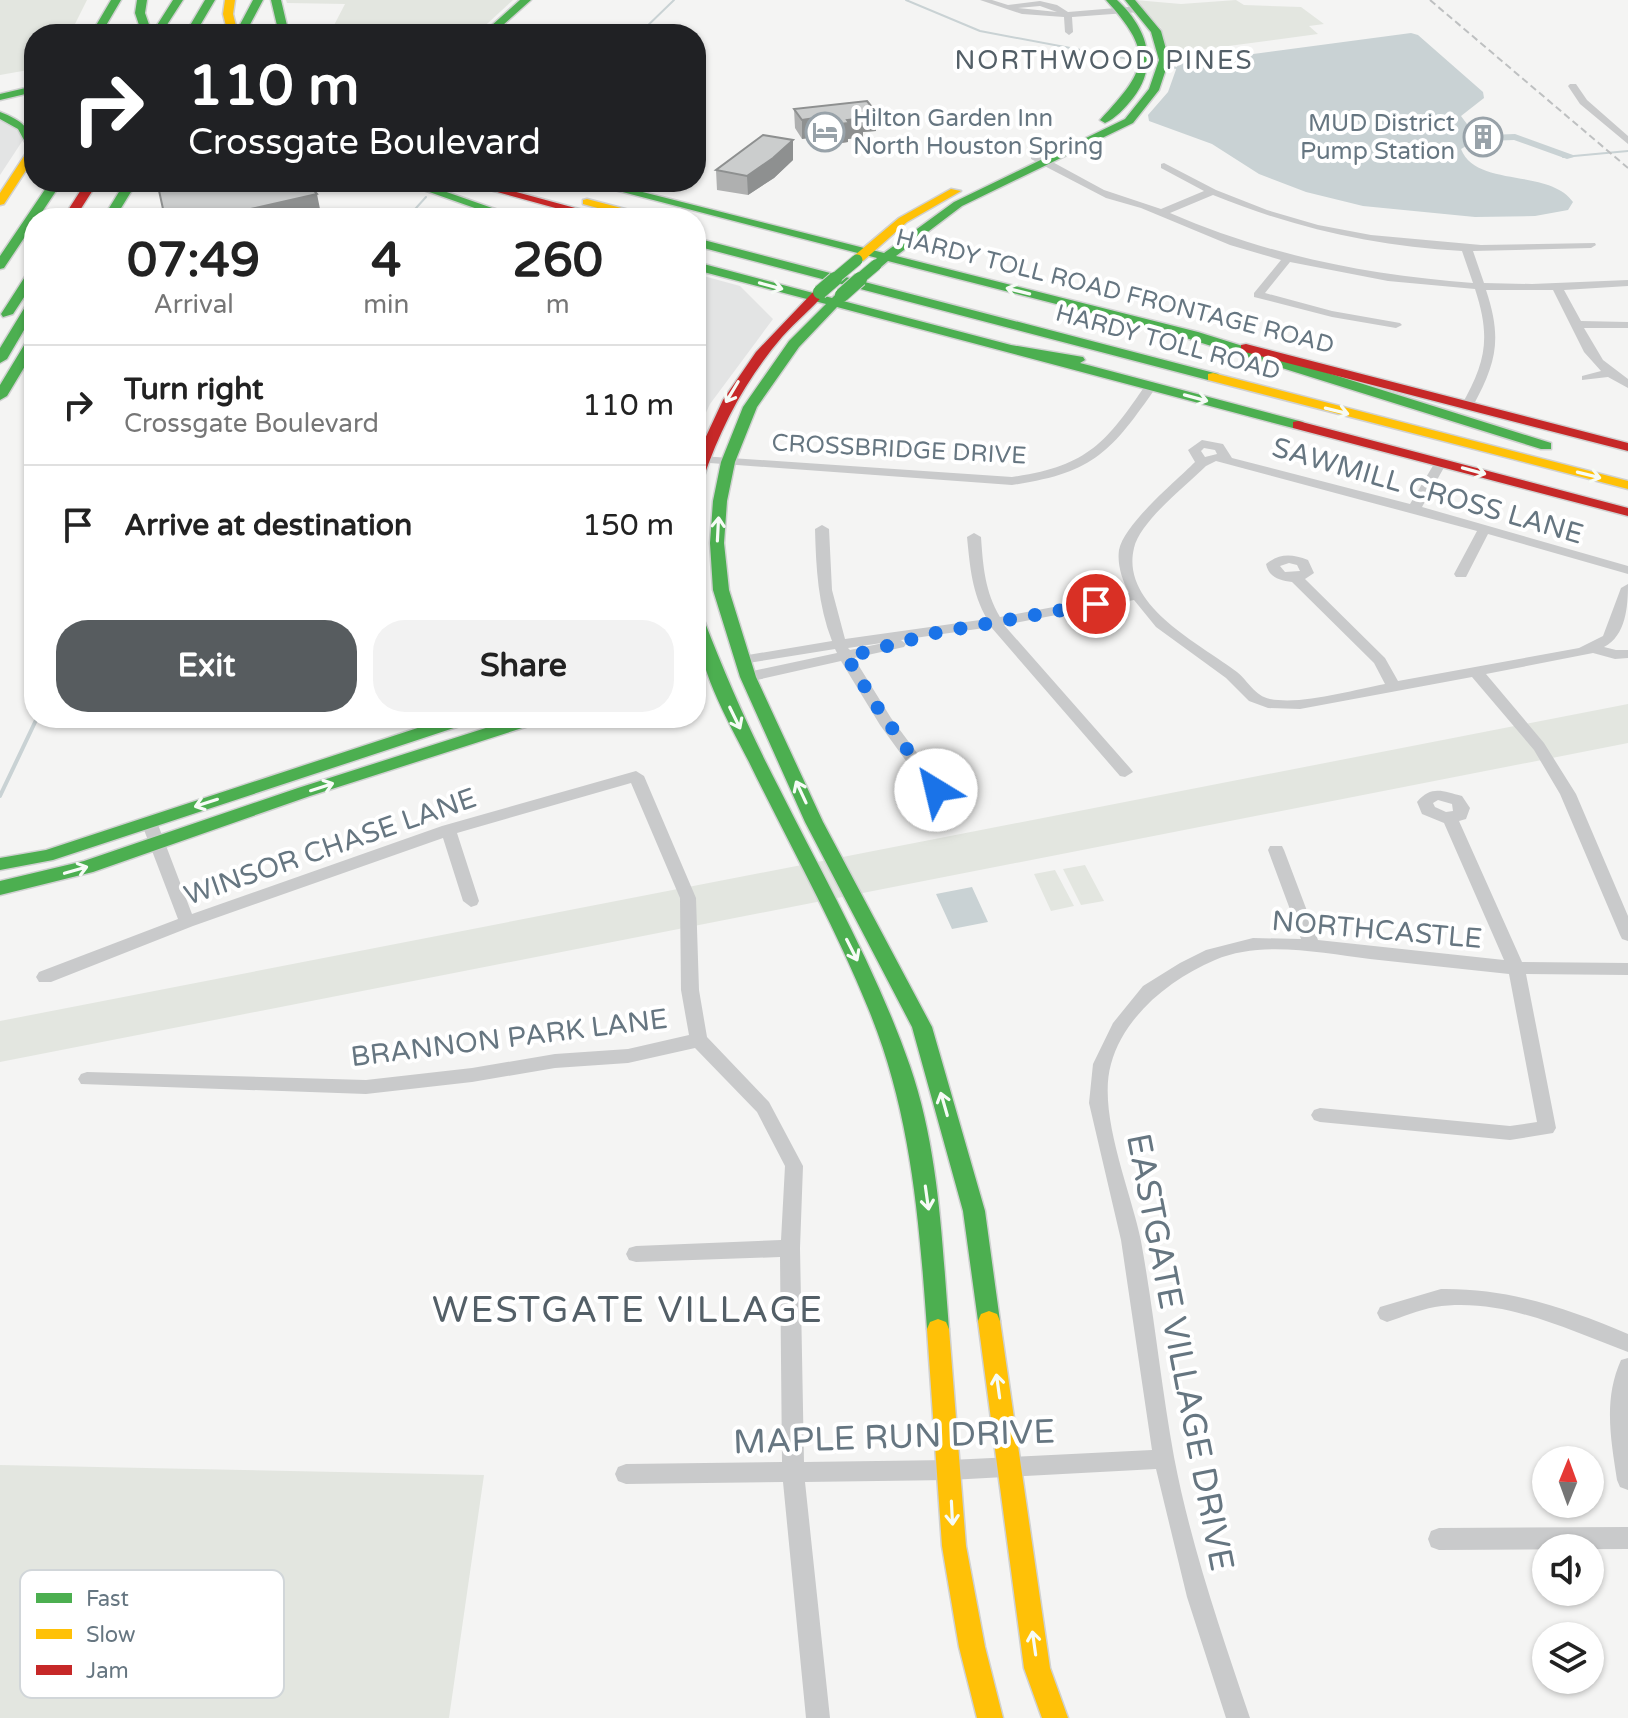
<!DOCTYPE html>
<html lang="en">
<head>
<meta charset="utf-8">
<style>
  :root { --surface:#fff; --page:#f2f2f2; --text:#222; --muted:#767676; --line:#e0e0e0; --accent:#575c5f }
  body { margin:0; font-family:"Varela Round",sans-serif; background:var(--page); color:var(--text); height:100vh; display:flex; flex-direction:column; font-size:30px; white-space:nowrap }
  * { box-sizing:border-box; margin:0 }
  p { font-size:26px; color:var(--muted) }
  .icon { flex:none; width:44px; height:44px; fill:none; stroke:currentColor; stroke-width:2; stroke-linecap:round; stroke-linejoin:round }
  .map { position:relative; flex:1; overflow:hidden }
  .side { position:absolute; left:24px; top:208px; width:682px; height:520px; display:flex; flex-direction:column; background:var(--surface); border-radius:32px; box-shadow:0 2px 6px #0004 }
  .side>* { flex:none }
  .banner { position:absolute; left:24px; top:24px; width:682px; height:168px; border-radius:32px; box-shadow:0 2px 6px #0004; background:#202124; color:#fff; overflow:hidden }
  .needle { width:52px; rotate:1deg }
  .buttons { position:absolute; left:1532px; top:1446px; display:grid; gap:16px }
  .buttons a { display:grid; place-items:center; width:72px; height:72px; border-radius:50%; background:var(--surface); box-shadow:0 2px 6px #0004; font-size:40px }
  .pin { position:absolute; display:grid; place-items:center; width:68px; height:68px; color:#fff; margin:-34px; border:4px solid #fff; border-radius:50%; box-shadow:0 2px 8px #0007 }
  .me { position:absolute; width:88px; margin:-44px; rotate:324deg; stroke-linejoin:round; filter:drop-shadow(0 0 6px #0008) }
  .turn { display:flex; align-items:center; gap:28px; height:168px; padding:0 32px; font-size:36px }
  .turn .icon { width:104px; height:104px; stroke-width:2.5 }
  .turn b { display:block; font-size:56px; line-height:68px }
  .eta { display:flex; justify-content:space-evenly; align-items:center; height:136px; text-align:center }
  .eta b { font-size:48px; font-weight:700; line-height:56px }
  .button { display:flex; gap:16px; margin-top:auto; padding:16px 32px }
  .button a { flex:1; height:92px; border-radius:32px; background:var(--accent); color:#fff; font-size:32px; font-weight:700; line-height:92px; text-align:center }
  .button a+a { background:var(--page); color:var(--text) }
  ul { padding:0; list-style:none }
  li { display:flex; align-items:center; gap:24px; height:120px; padding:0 32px; border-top:2px solid var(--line) }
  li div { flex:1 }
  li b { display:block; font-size:30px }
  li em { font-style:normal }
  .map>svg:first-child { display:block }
</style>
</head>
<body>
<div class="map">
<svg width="1628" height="1718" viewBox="0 0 1628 1718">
  <rect width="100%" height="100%" fill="#f4f4f3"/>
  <path fill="#e3e4e4" d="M0,118L19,121L23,140L0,175Z
    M696,274L740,286L773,319L710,404L696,434Z"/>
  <path fill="#e3e6e0" d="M0,0H87L70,34H34V69L0,75Z
    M286,0H513L476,34H320L331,31L345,4L287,3Z
    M1135,0L1181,4L1236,0L1244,5L1301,7L1324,24L1309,26L1318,34L1168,54L1161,28Z
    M1628,704V743L0,1062V1021Z
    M1085,865L1104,901L1081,905L1063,869Z
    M1055,870L1074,906L1051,911L1034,874Z
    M0,1465L484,1475L449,1718H0Z"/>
  <path fill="#c9d2d4" d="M1411,33L1418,35L1483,92L1484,98L1461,116L1470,128V144L1461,149C1476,188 1549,168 1573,202L1568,210L1535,216L1475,217L1363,206L1306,192L1259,174L1212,144L1149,121L1148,115L1168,92L1178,64Z
    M972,887L988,922L952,929L936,894Z"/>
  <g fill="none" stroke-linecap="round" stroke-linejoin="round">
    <path stroke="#c9d2d4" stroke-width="2" d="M906,0L980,31L1182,69
      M639,34L674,0
      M1563,157L1628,151
      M407,218L426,197"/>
    <path stroke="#c9d2d4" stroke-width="4" d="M0,796L37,718"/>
    <path fill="#c9d2d4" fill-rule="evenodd" d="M1515,134L1573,155L1574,157L1567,159L1514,140L1459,142L1455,139L1459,136Z"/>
    <defs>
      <path id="fast" d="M111,0H121L101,34H91Z
        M137,0H147L145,13L152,33L173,0H183L161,34H142L135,13Z
        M205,0H215L195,34H185Z
        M253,0H263L245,34H235Z
        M271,0H281L289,34H279Z
        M520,0H531L493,34H482Z
        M1106,0H1117C1146,27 1160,63 1133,98C1125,108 1116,118 1105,123L1100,120C1146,70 1156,55 1106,0Z
        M1125,0H1135L1161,31L1169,60L1159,90L1133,123L962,206L896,256L1198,332L1551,443V449H1541L1170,333L888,261L881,267H873L871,264L877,258L584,182H603L884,253L954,202L1125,119L1149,89L1159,60L1151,32Z
        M34,86V92L0,100V94Z
        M0,112C21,120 34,129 34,152L30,151L18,129L0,119Z
        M50,182H62L38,218H34V223L4,268L0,269V256Z
        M125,182H137L115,218H103Z
        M401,182H418L521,218H503Z
        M696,238L1218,374L1220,377L1218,380H1208L696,246Z
        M696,262L832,298L838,292H846L848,295L843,301L1011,345L1083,357L1085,360L1080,363L1303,422L1305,425L1303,428H1293L837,307L799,347L757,407L735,462L727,501L724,543L729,590L756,677L823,822L932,1027L985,1211L1000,1321L997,1328L989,1331L981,1328L978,1321L963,1211L912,1027L805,822L740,677L713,590L710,543L713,501L721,462L743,407L789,341L826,304L696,270Z
        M34,268V282L13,314L3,317L1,314L28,272Z
        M34,298V313L7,359L0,363V348L28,302Z
        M34,336V351L7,396L0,400V385L29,337Z
        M696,615L704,620C726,677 750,732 778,786C824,878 876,968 910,1066C939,1150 942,1241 949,1329L946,1336L938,1339L930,1336L927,1329C919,1218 911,1112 868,1008C834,924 789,844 749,762C726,717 696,666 696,615Z
        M448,718H474L472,722L53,860L0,870V858L46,850Z
        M517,718H543L541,722L310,796L93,872L0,895V881L84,861L298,788Z"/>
      <path id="slow" d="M225,0H235L233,14L238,34H228L223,14Z
        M34,146V158L4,204L0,205V193L30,147Z
        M951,189L961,191L907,222L863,261H855V255L899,218Z
        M587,199L652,216L654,218H634L583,204V200Z
        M1213,373L1628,481V489L1208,380V374Z
        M989,1311L997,1314L1000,1321L1050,1668L1068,1718H1042L1024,1668L978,1321L981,1314Z
        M938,1319L946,1322L949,1329L966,1546L985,1647L1003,1718H977L959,1647L942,1546L927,1329L930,1322Z"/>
      <path id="jam" d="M86,182H98L75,218H63Z
        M461,182H480L612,218H592Z
        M816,289L826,292C813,308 796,321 782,337C746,379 721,426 703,479L696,483V458L723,400L756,352Z
        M1246,344L1628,443V451L1241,351V345Z
        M1298,421L1628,508V516L1293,428V422Z"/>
    </defs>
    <use href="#fast" stroke="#d0d1d1" stroke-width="3"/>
    <use href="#slow" stroke="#d0d1d1" stroke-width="3"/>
    <use href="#jam" stroke="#d0d1d1" stroke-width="3"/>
    <path fill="#c9cacb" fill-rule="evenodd" d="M980,0H992L1008,5L1040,1L1057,5L1068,12L1140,6L1144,9L1140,12L1072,17L1073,32L1069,35L1065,32L1064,17L1022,14ZM1040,6L1057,12L1018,8Z
      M1570,84H1576L1587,100L1628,136V144L1580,104L1568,86Z
      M1031,155L1047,159L1104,190L1161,209L1204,191L1161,168V164L1164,163L1216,190L1267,210L1318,225L1371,235L1481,245L1595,243L1596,245L1591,248L1473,251L1484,283L1532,284L1628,280V286L1564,290L1581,321L1628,322V328H1584L1603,360L1628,379V388L1608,377L1582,380V376L1601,371L1584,352L1553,290H1486C1502,338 1497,362 1473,406L1467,410L1463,409L1461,406C1486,362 1491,338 1475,289L1388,281L1290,262L1265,293L1332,311L1400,323L1402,325L1396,328L1332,317L1254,297V293L1281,260L1230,245L1141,208L1106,198L1031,159ZM1213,195C1294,228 1375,246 1462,251L1473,283C1367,275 1267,255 1170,213Z
      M1151,382L1157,386C1111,452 1094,473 1012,485L696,462L697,457L701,456L1012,477C1088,466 1105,444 1147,383Z
      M1202,440L1223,444L1232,458L1410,504L1437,459H1445L1447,462L1422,507L1628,566V574L1488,534L1466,577H1456L1454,574L1477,531L1216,461L1206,466C1187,485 1140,521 1134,548C1120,606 1201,644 1237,672C1248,681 1255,696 1270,699C1303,705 1352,690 1385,684L1374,663L1292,582C1280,580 1269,578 1266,564C1280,553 1292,554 1308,560L1314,573L1305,579L1385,658L1398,681L1579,648L1603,636L1621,588L1628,584C1628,606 1626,636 1604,647L1616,650H1628V658L1615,659L1593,653L1486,674L1544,743L1576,794L1628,916V941L1622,939L1620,935L1560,794L1534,750L1472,677L1300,709L1268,708L1249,701L1226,678L1156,627L1134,600L1004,625L1130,768L1133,772L1125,777L1120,776L991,627L901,640L906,644L904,647L854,658L891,718L958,808L960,812L958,816H946L880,725L841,661L748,682L741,677L748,672L837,653L835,649L742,664L735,660L742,656L832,641C818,605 816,568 815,529L822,525L829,529L832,590L845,639L987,619C972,593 970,567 967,537L974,533L981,537C983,566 985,592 1000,617L1129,593C1122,580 1117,564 1119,550C1124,524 1176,481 1195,462L1188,450ZM1204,448L1215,450L1217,454L1205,457L1201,451ZM1289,563L1297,565L1300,571L1285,572L1280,566ZM888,642L850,650L848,648Z
      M636,771L644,776L696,898L699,990L707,1037L769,1102L803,1166L800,1248L804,1462L950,1460L1152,1450L1121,1240L1089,1103L1093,1064L1113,1023L1143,986L1180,963L1206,950L1253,938L1301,939L1268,850L1270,846H1282L1284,850L1318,940L1504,960L1444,823L1422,814L1417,802C1431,785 1443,791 1462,796L1470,808L1466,819L1459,821L1522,962L1628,963V975L1526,974L1556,1128L1553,1133L1510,1140L1320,1122L1314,1120L1311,1115L1314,1110L1320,1108L1510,1126L1537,1122L1509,974C1462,969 1416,964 1370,959C1321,953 1262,940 1215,960C1170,979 1124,1016 1111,1064C1097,1113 1131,1191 1141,1241C1154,1313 1161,1385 1174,1457C1191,1546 1221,1632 1250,1718H1226L1187,1597L1156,1469L950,1480L805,1482L830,1718H806L783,1482L626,1484L618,1481L615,1474L618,1467L626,1464L782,1462L780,1257L636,1262L629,1260L626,1254L629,1248L636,1246L781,1240L785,1166L757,1112L695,1048L628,1063L555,1068L472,1082L366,1094L81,1084L78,1079L81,1074L87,1072L366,1080L472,1068L555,1054L628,1049L689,1035L681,990L680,898L631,783L457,833L479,901L477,905L471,907L463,901L443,838L193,926L51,982H39L36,977L39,972L178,919L141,822L143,818H155L157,822L192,914L442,826ZM1438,800L1452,804L1453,811L1446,812L1435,807L1433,803Z
      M1441,1289C1508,1288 1567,1308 1628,1334V1352C1566,1329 1503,1297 1435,1307C1418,1310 1403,1317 1387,1322L1380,1319L1377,1313L1380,1307Z
      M1628,1358V1490L1620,1487L1617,1480C1611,1439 1603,1400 1621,1360Z
      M1628,1527V1549L1439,1550L1431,1547L1428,1539L1431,1531L1439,1528Z"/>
    <use href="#fast" fill="#4caf50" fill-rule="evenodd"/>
    <use href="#slow" fill="#ffc107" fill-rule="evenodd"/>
    <use href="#jam" fill="#c62828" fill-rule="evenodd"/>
    <path stroke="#bec0c1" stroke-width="2" stroke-dasharray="7 4" stroke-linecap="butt" d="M1430,0L1628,168"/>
    <defs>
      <path id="fast-bridge-far1" d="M832,281L857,260
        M857,281L876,265"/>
      <path id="fast-bridge" d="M820,292L835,279
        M842,295L860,279"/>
    </defs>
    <use href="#fast-bridge-far1" stroke="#d0d1d1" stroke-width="13" stroke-linecap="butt"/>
    <use href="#fast-bridge" stroke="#d0d1d1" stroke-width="16" stroke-linecap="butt"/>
    <use href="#fast-bridge-far1" stroke="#4caf50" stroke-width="11"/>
    <use href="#fast-bridge" stroke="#4caf50" stroke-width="14"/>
  </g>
  <path fill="#afb0b0" d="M794,109L876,131L863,132V137L848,139V142L820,146L814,137L802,139L795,128Z
    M793,160L774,178L748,195L717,190L716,170Z"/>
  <path fill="#8e9090" d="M876,112V131L863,132V137L848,139V142L820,146V126L861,114Z
    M814,118V137L802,139V120Z
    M793,140V160L774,178L748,195L747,176Z
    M317,194L321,214L302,218H211Z"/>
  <path fill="#cbcdcd" stroke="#8e9090" stroke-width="2" d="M867,101L876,112L861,114L864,118L847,120L849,123L820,126L814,118L802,120L794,109Z
    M763,135L793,140L773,158L747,176L716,170Z
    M178,182H307L317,194L211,218H165L158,186Z"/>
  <defs><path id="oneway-shaft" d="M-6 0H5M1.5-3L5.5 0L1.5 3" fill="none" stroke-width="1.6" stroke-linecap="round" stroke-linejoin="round" transform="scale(2)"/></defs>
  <g stroke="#f6fbf6">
    <use href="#oneway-shaft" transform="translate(771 286) rotate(15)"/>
    <use href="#oneway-shaft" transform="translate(1018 291) rotate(-166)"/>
    <use href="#oneway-shaft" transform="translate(732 392) rotate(121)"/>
    <use href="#oneway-shaft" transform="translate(1196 398) rotate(15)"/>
    <use href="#oneway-shaft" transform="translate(1337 411) rotate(14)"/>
    <use href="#oneway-shaft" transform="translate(1474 471) rotate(15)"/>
    <use href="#oneway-shaft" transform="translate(1589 475) rotate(14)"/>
    <use href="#oneway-shaft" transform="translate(718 529) rotate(-87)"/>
    <use href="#oneway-shaft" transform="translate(735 718) rotate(64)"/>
    <use href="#oneway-shaft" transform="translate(322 787) rotate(-18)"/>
    <use href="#oneway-shaft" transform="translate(801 792) rotate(-115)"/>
    <use href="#oneway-shaft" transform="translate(206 803) rotate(162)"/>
    <use href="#oneway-shaft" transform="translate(76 870) rotate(-16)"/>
    <use href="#oneway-shaft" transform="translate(852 950) rotate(63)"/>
    <use href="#oneway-shaft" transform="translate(944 1104) rotate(-106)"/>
    <use href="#oneway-shaft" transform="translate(927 1198) rotate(82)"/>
    <use href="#oneway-shaft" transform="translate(998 1386) rotate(-98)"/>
    <use href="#oneway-shaft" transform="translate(952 1513) rotate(87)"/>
    <use href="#oneway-shaft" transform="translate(1034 1643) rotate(-98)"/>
  </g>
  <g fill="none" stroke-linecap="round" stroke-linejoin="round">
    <path stroke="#1a73e8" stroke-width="14" stroke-dasharray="0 25.2" d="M936,790L875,704L847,657L935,633L1096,604"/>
  </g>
  <defs>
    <symbol id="hotel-ring" viewBox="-11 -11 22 22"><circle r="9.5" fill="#fff" stroke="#98a2a9" stroke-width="1.5"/><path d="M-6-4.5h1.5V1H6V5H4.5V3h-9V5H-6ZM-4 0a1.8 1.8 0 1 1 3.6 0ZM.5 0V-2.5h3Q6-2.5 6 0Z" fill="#98a2a9"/></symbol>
    <symbol id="building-ring" viewBox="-11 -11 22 22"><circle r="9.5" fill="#fff" stroke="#98a2a9" stroke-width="1.5"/><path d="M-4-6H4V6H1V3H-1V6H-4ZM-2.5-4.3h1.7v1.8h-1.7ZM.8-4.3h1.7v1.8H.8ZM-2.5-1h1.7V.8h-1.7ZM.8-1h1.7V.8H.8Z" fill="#98a2a9"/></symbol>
  </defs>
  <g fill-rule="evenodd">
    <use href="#hotel-ring" x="803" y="110" width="44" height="44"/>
    <use href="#building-ring" x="1461" y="115" width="44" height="44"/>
  </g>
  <g text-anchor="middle" stroke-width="8" stroke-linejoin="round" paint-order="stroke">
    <g font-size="24" fill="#667681" stroke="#fff" text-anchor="start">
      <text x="853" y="126">Hilton Garden Inn<tspan x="853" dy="28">North Houston Spring</tspan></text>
      <text x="1455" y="131" text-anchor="end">MUD District<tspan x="1455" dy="28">Pump Station</tspan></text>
    </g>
    <g font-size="24" fill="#667681" stroke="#fff">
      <text transform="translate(1115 291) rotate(14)" y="8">HARDY TOLL ROAD FRONTAGE ROAD</text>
      <text transform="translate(1168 342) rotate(15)" y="8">HARDY TOLL ROAD</text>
      <text transform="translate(899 449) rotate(3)" y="8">CROSSBRIDGE DRIVE</text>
    </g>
    <g font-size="26" letter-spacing="2" fill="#535f67" stroke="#fff">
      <text x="1104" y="69">NORTHWOOD PINES</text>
    </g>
    <g font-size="28" fill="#667681" stroke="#fff">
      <text transform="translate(1428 490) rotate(16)" y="10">SAWMILL CROSS LANE</text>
      <text transform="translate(330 846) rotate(-19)" y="10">WINSOR CHASE LANE</text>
      <text transform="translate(1377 929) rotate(5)" y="10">NORTHCASTLE</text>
      <text transform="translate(509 1037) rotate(-7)" y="10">BRANNON PARK LANE</text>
    </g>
    <g font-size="34" fill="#667681" stroke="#fff">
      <text transform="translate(1181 1352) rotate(79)" y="12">EASTGATE VILLAGE DRIVE</text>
      <text transform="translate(894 1436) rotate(-2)" y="12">MAPLE RUN DRIVE</text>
    </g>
    <g font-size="36" letter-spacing="2" fill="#535f67" stroke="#fff">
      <text x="628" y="1322">WESTGATE VILLAGE</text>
    </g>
  </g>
  <rect x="20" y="1570" width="264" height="128" rx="12" fill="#fff" stroke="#d1d6d9" stroke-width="2"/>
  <rect x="36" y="1593" width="36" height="10" fill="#4caf50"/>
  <rect x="36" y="1629" width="36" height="10" fill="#ffc107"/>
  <rect x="36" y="1665" width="36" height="10" fill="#c62828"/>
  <g font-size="22" fill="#667681">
    <text x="86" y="1606">Fast</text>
    <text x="86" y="1642">Slow</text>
    <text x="86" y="1678">Jam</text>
  </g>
</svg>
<div class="buttons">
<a><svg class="needle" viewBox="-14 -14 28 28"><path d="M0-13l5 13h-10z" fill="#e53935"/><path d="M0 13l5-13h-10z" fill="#767676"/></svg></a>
<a><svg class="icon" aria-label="sound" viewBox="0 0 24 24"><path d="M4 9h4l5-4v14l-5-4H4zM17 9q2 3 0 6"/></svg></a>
<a><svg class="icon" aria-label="layers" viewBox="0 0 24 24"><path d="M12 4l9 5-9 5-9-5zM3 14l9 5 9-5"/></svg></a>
</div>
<div class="pin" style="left:1096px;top:604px;background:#d93025"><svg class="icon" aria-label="arrive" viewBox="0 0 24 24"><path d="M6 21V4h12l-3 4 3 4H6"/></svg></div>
<svg class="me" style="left:936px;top:790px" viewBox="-20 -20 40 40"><circle r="19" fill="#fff"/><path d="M0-13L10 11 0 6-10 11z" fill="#1a73e8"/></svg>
<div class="banner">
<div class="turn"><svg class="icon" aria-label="right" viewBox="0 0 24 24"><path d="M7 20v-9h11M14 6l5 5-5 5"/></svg><div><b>110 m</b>Crossgate Boulevard</div></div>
</div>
<section class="side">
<div class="eta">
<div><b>07:49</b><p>Arrival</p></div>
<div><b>4</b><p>min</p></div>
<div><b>260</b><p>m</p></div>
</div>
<ul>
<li><svg class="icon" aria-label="right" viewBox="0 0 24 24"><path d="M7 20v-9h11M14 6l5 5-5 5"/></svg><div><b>Turn right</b><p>Crossgate Boulevard</p></div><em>110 m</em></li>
<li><svg class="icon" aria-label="arrive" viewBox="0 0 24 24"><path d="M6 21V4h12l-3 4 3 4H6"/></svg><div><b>Arrive at destination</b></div><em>150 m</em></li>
</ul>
<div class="button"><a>Exit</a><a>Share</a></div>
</section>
</div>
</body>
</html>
